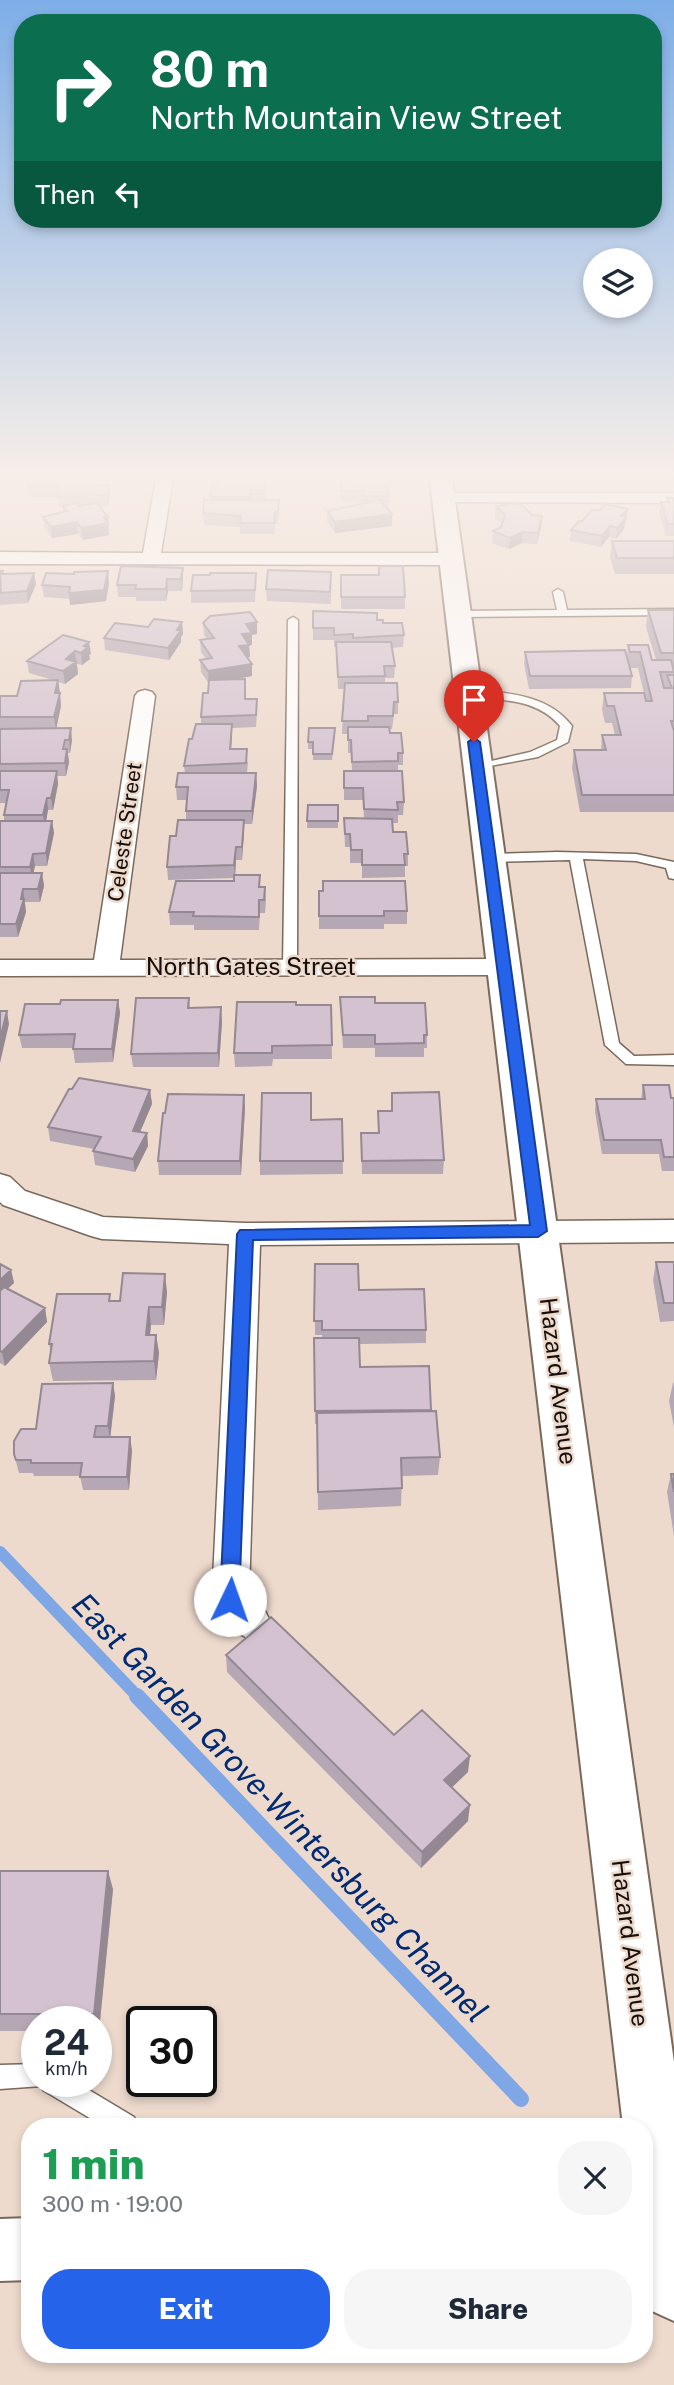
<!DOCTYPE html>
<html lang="en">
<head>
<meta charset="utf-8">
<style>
  :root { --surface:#fff; --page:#f6f6f7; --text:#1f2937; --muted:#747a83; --accent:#2563eb }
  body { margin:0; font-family:"Public Sans",sans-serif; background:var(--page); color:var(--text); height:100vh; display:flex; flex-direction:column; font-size:26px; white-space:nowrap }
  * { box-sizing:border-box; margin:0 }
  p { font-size:23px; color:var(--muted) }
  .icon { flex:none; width:38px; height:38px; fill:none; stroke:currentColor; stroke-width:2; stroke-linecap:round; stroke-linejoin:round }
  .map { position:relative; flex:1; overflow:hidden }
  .side { position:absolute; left:21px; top:2118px; width:632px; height:245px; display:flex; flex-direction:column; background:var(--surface); border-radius:28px; box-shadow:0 4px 10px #0003 }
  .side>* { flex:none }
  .hud { position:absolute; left:14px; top:14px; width:648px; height:214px; border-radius:28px; box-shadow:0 4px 10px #0003; background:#0b6e4f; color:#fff; overflow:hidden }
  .fabs { position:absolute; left:583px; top:248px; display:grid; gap:14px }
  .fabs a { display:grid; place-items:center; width:70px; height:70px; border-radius:50%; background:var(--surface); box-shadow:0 4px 10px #0003; font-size:35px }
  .speed { position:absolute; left:21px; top:2006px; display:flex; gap:14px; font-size:35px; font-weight:700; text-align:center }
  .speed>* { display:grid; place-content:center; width:91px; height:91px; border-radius:50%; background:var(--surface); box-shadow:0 4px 10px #0003; line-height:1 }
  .speed small { font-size:18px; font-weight:400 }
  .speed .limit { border:4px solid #111; border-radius:10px; background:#fff; color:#111 }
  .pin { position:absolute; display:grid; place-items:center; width:60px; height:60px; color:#fff; margin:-72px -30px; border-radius:50% 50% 50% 0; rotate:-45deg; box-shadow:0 0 7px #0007 }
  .pin .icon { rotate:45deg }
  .me { position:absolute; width:77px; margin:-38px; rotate:3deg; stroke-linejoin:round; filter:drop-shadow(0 0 5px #0008) }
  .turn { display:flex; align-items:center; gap:24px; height:147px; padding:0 21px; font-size:32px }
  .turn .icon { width:91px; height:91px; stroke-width:2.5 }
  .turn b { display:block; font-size:49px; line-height:60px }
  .then { display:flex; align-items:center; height:66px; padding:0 21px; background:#0003; gap:14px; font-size:26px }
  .round { display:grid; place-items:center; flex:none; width:74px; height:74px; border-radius:28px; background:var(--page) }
  .overview { display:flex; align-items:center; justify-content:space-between; height:119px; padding:0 21px }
  h1 { font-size:42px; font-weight:800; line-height:52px; color:#1e9e55 }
  .action { display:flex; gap:14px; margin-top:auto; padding:14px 21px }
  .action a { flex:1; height:80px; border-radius:28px; background:var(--accent); color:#fff; font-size:28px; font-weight:800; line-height:80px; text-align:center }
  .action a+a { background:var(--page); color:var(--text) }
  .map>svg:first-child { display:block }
</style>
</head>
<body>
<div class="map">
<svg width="674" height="2385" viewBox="0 0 674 2385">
  <rect width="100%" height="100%" fill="#eedacd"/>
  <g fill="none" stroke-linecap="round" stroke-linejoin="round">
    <path stroke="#7fa6e5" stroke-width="12" d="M0,1552L139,1698"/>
    <path stroke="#7fa6e5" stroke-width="16" d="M137,1696L521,2099"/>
    <defs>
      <path id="service" d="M558,589L563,592L567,610L674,609V615L457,617L452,614L457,611L557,610L553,592Z
        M293,617L298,620L297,967L290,971L283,967L288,620Z
        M466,689C504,693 547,693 572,726L568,742L538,757L474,769V765L530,752L557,740L560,726C535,696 497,702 462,694V690Z
        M557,852L636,854L674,862V879L669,878L666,868L636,861L583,859L619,1043L634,1056L674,1055V1065L626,1064L605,1045L570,860L489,862L483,858L489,854Z
        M37,2064V2081H74L134,2117L137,2126H103L43,2090L42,2086L0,2089V2065Z"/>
      <path id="minor" d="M157,472H174L161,553H450L459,559L450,565L0,564V552L143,553Z
        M443,493H674V503L437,502L434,498Z
        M145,690L152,692L155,696L120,960L502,959L511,961L515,967L511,973L502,975L0,976V960H94L135,696L138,692Z
        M0,1174L10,1177L25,1191L103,1217L245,1223L674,1220V1242L260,1245L249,1594L265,1611L271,1623L265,1635L252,1640C234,1633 220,1618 212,1600L229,1244L102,1239L91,1236L3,1205L0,1202Z"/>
      <path id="tertiary" d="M429,472H451L674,2062V2321L652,2311L644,2293V2126H623Z
        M30,2218V2280L0,2281V2219Z"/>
    </defs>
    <use href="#service" stroke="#79685c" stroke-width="3"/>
    <use href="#minor" stroke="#79685c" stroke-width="3"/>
    <use href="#tertiary" stroke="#79685c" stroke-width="4"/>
    <use href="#service" fill="#fff" fill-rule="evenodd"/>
    <use href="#minor" fill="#fff" fill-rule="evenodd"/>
    <use href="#tertiary" fill="#fff" fill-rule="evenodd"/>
  </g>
  <path fill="#b6a7b4" d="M33,472H118L116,476H92V485L110,496L108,506H100L108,517L109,535L83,540L78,534L52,538L45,528L43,517L63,511V507H59L58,497H30L28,486Z
    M230,472H261V473H267L266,500H279L278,524H275V534H240V527L204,525L203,513L211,500L210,497L216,485L215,481L230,473Z
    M339,472H386L391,485L390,496H389L388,508H387L392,526L335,533L327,522V511L363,503V502H341V480H352H339Z
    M514,472H566V474H514Z
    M637,472H674V481H655L652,474Z
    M667,498H674V536H666L659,513L661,502H666Z
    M496,506L532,515L542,516L541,527L537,544L522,543L509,549L492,543L493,531L501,527L502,524L495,518Z
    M628,509L624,529L616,539L609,537L601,547L570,541L571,530L582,521L600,510Z
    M612,541H674V574H615L610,557Z
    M121,566L183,579L182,591H168L166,601H136V597H118L117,585Z
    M0,571L4,574L36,584L28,603L0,605Z
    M331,572V604L267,601L266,589Z
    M256,573L255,602L191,603V591L210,575Z
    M74,574L109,583L106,601L70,605V599L44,597L42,585Z
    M341,575L405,597V609H341Z
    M648,610H674V812H580L572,768L574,750H601L602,735H615L612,723H605L602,710L604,693H644L638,668H630L632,676L631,688L529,689L524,664L525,652L627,656L628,645H648L652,660H656L646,627Z
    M313,611L377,620L404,635L403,647L392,648L395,666L394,678H385V683L398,702V714H394L392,729H389L390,733L403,753V765H398V771L404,802L403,815H398V823H393V832L408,854V866H405V877L362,878V863H350V847H345L344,818H364L363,800H344V771H352L351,753H348V734H342L344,689H338L336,647H334V640H313Z
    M182,622L183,634L181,637V642L169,660L105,650L104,638L148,627Z
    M203,623L257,634L252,635V645H249L250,657H247L252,664V676L231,680L246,699L257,712L256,727L232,728L231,749L248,762L247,773H256L257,786L252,824H244L242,860H236L235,875H260V887H265L266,900L265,913H260L259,930H194V925H170L169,912L234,881V878L168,880L167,867L176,836L186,820V811L187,800H177L176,787L185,773L184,766L192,739L201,724V717L208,693L209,684L201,672L200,660L206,659L201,652L200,640L207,639L204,635Z
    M63,635L91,654L89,655L90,659L82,665L77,664L78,674L65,684L58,682L61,706L56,728L72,740L70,753H68L69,762L66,776H57L58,784L53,810H48L46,821H52L54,833L47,866H35L33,873H42L44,886L40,902H25L26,912L18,937H0V821H4V815L6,803H0V696H17L53,680L29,673L27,661Z
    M309,728L335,735L332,760H313V749H308Z
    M308,805H338V828H307Z
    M319,891L407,911V924H384V929H319Z
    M340,997L375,1003L427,1035V1048H424V1057H375V1048H343Z
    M189,998L190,1008L222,1021L219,1067H133L131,1054Z
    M118,1000L120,1013L113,1062L75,1063L73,1048H22L19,1035L60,1004Z
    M331,1005L332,1059H273L272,1066L235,1067L234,1053Z
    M643,1085L671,1098H674V1171H662L659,1154H602L595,1112L596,1099H641Z
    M150,1090L152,1104L140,1132L147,1133L148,1146L135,1172L95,1165L93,1151L94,1149L50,1141L48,1127Z
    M392,1093L444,1160L443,1174H362L361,1133H378V1111H391Z
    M244,1095L245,1108L241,1175H159L158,1161L165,1113Z
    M342,1119L343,1174L260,1175V1161L311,1120Z
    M656,1262H674V1321L660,1322L653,1280Z
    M0,1264L11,1270L14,1283L7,1289L45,1308L47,1322L5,1366L0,1363Z
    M315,1264L426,1330V1343L360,1344V1367L431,1411L440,1457L438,1475L402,1476L401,1506L318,1510L317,1424H315L314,1338H322V1335H315Z
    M167,1292L164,1325H151L150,1335H156L159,1353L156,1380L53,1381L49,1363L51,1354L49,1344L111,1301H120Z
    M674,1382V1427L669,1401L673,1383Z
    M113,1383L115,1396L110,1437L132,1450L129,1490H83L80,1476H34L33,1473H19L14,1454L36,1429Z
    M671,1474H674V1536L667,1492Z
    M226,1655L468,1772L452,1787L468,1821L421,1868L227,1672Z
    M0,1871L113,1889L99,2031H96V2021H37V2031H0Z"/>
  <path fill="#948892" d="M109,485L110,496L108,506L107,495Z
    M628,509L624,529L616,539L618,528L621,516Z
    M392,514V526L335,533V522Z
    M542,516L541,527L537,544L538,533Z
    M104,517H108L109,535L83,540L81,528Z
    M77,522L78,534L52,538L51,527Z
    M610,526L609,537L601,547L602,536Z
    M523,532L522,543L509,549L510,538Z
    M183,568V579L182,591L181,579Z
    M108,571L109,583L106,601L70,605L69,593Z
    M34,573L36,584L28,603L27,591Z
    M167,579L168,591L166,601V589Z
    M182,622L183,634L181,637V642L169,660L168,648Z
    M257,622V634L252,635V645H249L250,657L240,658L239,646L246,624Z
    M89,642L91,654L89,655L90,659L82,665L81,653L84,646Z
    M75,651L78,674L65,684L63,671L66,659Z
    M252,664V676L209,684L208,671Z
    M58,680L60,693L57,706L55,693Z
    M60,693L61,706L56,730L54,717Z
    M232,724V737L230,762V749Z
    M71,728L72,740L70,753L69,740Z
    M67,749L69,762L66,776L65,763Z
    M57,771L58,784L53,810L51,798Z
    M256,773L257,786L252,824V811Z
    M47,798L48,810L45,827L43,815Z
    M244,820V832L242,860V847Z
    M52,821L54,833L47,866L46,853Z
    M236,847V860L235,878L234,865Z
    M33,854L35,866L32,880L30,867Z
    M42,873L44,886L40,902L38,889Z
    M23,889L26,912L18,937L16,924Z
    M118,1000L120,1013L113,1062L112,1049Z
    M221,1007L222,1021L219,1067L218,1053Z
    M7,1011L9,1024L0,1063V1039Z
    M150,1090L152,1104L135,1144L133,1131Z
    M244,1095L245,1108L241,1175L240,1161Z
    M147,1133L148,1146L135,1172L133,1159Z
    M11,1270L14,1283L0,1296V1280Z
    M165,1274L167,1292L164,1325L162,1307Z
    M149,1307L151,1325L148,1353L146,1335Z
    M45,1308L47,1322L5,1366L2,1352Z
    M156,1335L159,1353L156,1380L154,1361Z
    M113,1383L115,1396L110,1440L108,1426Z
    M130,1437L132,1450L129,1490L127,1477Z
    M470,1756L468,1772L443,1796L444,1780Z
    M470,1805L468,1821L421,1868L422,1852Z
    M108,1871L113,1889L99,2031L94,2014Z"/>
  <path fill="#d4c2d1" stroke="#948892" stroke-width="2" d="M33,472H91L92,485H109L107,495L57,496L60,485L28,486Z
    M216,473H267L265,490H250V497H210L212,485H218L219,481H215Z
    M352,473H390L391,485H385L389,496H364L363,491H341V480H352Z
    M667,498H674V524H668L661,502H669Z
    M204,500H279L278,512H275L274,523H240L241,516L203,513Z
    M380,500L392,514L335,522L327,511Z
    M77,503L79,506L97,503L108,517H104L108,523L81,528L77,522L51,527L43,517L67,511L63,506Z
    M520,503L532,515L542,516L538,533L523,532L510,538L493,531L501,527L505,515L496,506Z
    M605,504L628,509L621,516L626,517L618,528L610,526L602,536L571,530L579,521H582L592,510H600Z
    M612,541H674V558H617Z
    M121,566L183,568L181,579H167L166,589H135L136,585H117Z
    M379,566H403L405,597H341V575H379Z
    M268,570L331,572L330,592L266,589Z
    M0,571H3L2,574L34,573L27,591L1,593Z
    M108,571L104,590L69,593L70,587L42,585L46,573L74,574V572Z
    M210,573H256L255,590L191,591L193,575H210Z
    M648,610H674V653H661Z
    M313,611L377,613V620H383V623H402L404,635L353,638V634L334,635V628H313Z
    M250,612L257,622L246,624L252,633L242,634L249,645L239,646L252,664L208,671L200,660L212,658L200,640L214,638L203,623L210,616Z
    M154,619L182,622L177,630H181L168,648L104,638L115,623L148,627Z
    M63,635L89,642L84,646L88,647L81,653L75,651L66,659L76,662L63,671L27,661Z
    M336,642H391L395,666H384L385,676L338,677Z
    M628,645H648L652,660H671L674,672H660L664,688H672L667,675H674V721H671L674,731V795H582L574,750H606L602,735H621L614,706H607L604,693H644L646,701H652L640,652H630Z
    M625,650L632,676H530L525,652Z
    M245,679V699H257L256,715L201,717L203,693H208L209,680Z
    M58,680L55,693H60L54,717H0V696H17L21,681Z
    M345,683H397L398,702H394L393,716H368V721H342Z
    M196,724H232L230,749H247L246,763L184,766L189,739H192Z
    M348,727H389L390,733H401L403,753H398V761L352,762L351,740H348Z
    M71,728L69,740H65L63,749H67L65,763L0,764V729Z
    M309,728H335L332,754H313V742H308Z
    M0,771H57L51,798H47L43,815H4L9,790H0Z
    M344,771H402L404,802H397L398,810L364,809L363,788H344Z
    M178,773H256L252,811H186L188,787H176Z
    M308,805H338V821H307Z
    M344,818L392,819L393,832H406L408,854H404L405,865H362V850H351L350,834H345Z
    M178,820H244L242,847H236L234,865L167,867L170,836H176Z
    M0,821H52L46,853L33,854L30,867H0Z
    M0,873H42L38,889H23L21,899H24L16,924H0Z
    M234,875H260L259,887H265L264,900H259V917L193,916L194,912H169L176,881H234Z
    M323,881H405L407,911H384V916H319V891H323Z
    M340,997H375V1003H425L427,1035H424V1043L375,1044V1035H343Z
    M136,998H189L188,1008L221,1007L218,1053L131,1054Z
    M61,1000H118L112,1049H73L75,1034L19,1035L25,1004H60Z
    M237,1002H296V1005H331L332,1045L272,1046V1053H234Z
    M0,1011H7L0,1039Z
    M79,1078L150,1090L133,1131L147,1133L133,1159L93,1151L101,1137L48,1127L69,1089H72Z
    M643,1085H669L671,1098H674V1157H664L661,1140H604L596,1099H645Z
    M439,1092L444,1160L362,1161L361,1133H379L378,1111H392V1093Z
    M262,1093H311V1120L342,1119L343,1161H260Z
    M168,1094L244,1095L240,1161H158L163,1113H165Z
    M656,1262H674V1303H664Z
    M0,1264L11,1270L0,1280Z
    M315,1264H358L359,1290L424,1289L426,1330H322V1321H314Z
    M123,1273L165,1274L162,1307H149L146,1335H156L154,1361L49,1363L52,1344H49L57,1294H110L109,1301H120Z
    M4,1287L45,1308L2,1352L0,1351V1291Z
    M314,1338H359L360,1367L429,1366L431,1410L315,1411Z
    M113,1383L108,1426H96L94,1437H130L127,1477H80L82,1463H31V1460H16L14,1454V1441L21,1429H36L42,1384Z
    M436,1411L440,1457L401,1458L402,1488L318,1492L317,1413Z
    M671,1474H674V1492Z
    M271,1617L394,1735L422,1710L470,1756L444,1780L470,1805L422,1852L226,1655Z
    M0,1871H108L94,2014H0Z"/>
  <linearGradient id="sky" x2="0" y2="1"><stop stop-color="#7eaee7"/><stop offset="0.59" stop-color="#f7eee8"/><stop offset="1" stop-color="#f7eee8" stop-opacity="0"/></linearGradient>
  <rect width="674" height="806" fill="url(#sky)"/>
  <path fill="#2563eb" stroke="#184099" stroke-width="2" d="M474,738L480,742L547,1231L538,1237L253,1240L239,1600L237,1606L230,1608L223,1606L220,1600L237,1234L240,1230L530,1225L468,742Z"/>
  <g text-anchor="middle" stroke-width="5" stroke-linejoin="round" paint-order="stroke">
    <g font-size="21" fill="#150f0b" stroke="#eedacd">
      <text transform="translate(125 832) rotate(-82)" y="7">Celeste Street</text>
    </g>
    <g font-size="24" fill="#150f0b" stroke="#eedacd">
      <text x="251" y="975">North Gates Street</text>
      <text transform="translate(558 1381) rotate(83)" y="8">Hazard Avenue</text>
      <text transform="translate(630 1943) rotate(83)" y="8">Hazard Avenue</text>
    </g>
    <g font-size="32" font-style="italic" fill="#002a72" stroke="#eedacd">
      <text transform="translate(280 1808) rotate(46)" y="11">East Garden Grove-Wintersburg Channel</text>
    </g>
  </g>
</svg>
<div class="fabs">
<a><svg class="icon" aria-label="layers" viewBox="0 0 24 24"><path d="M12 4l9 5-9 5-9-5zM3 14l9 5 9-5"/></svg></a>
</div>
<div class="speed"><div>24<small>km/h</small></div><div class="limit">30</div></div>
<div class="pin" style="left:474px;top:742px;background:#d93025"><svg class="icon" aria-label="arrive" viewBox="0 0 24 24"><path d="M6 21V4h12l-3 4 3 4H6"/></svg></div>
<svg class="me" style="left:230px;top:1600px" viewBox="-20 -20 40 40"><circle r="19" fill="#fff"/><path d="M0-13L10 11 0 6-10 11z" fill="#2563eb"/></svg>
<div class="hud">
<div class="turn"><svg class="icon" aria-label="right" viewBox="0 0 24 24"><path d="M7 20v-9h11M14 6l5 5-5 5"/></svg><div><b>80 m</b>North Mountain View Street</div></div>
<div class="then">Then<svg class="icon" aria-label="left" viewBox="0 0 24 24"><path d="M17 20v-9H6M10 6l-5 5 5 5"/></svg></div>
</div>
<section class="side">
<div class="overview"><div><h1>1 min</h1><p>300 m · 19:00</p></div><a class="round"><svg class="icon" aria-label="close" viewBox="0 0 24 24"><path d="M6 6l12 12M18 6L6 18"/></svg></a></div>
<div class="action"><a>Exit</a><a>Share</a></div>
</section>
</div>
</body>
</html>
